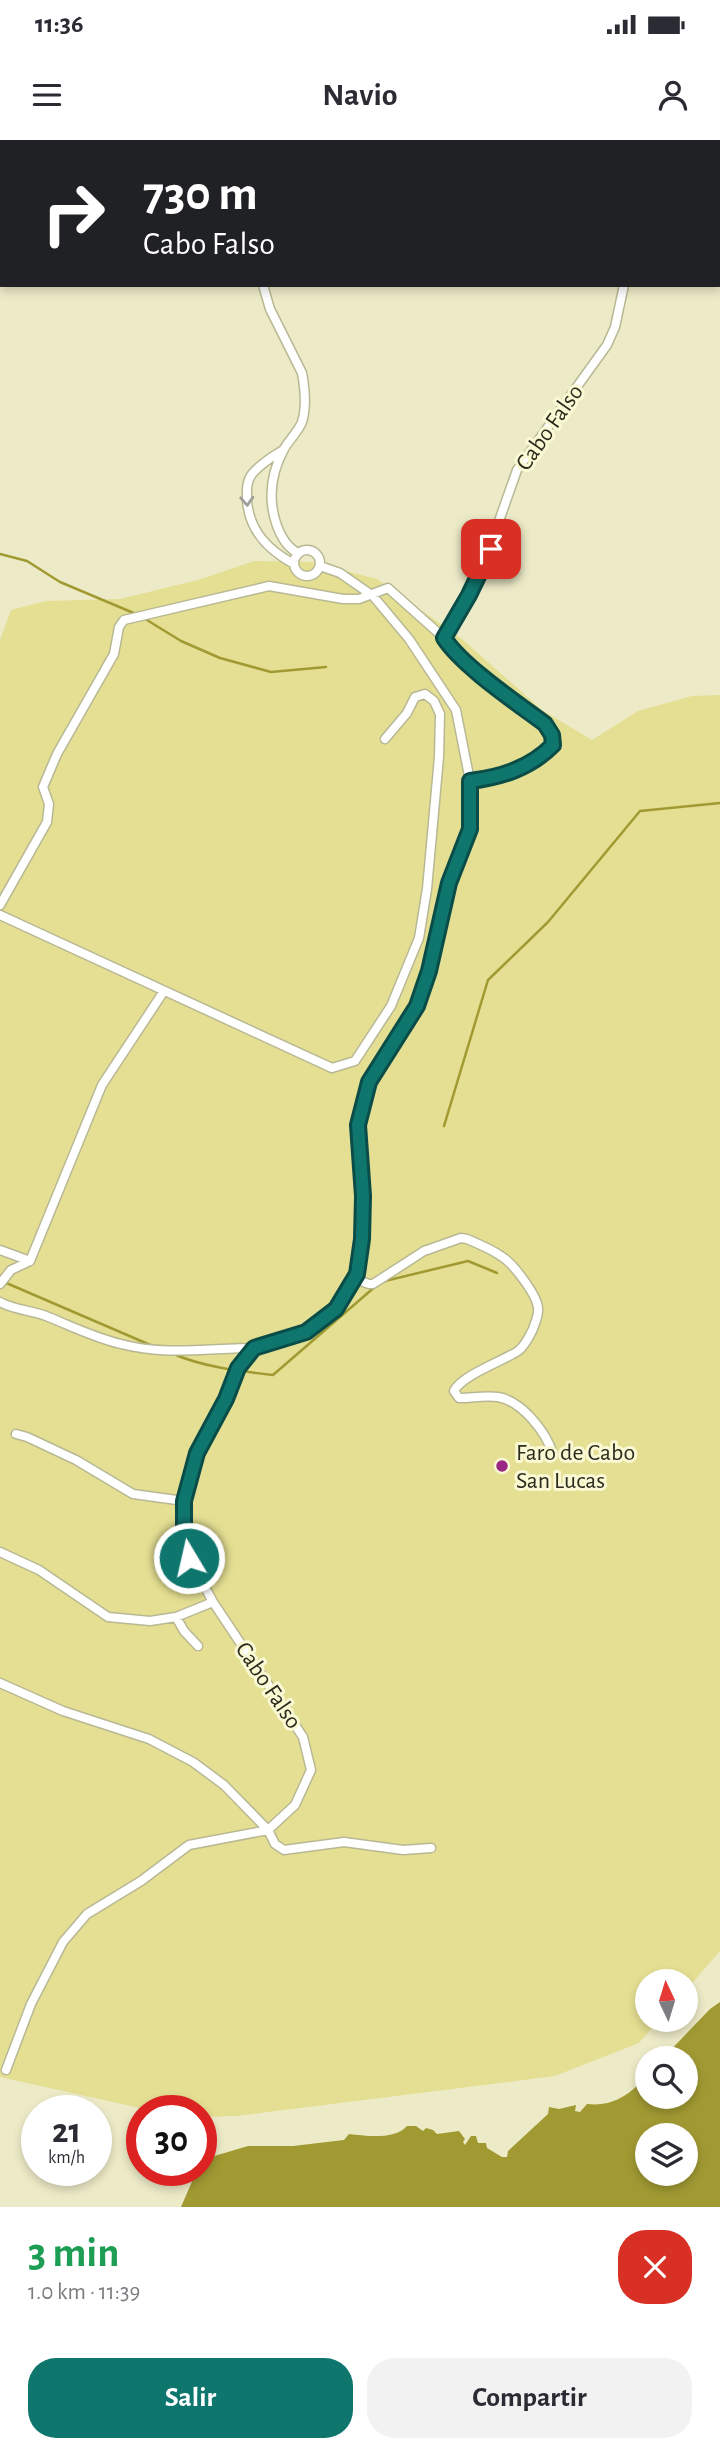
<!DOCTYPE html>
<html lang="es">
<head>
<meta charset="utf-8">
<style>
  :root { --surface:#fff; --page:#f2f2f3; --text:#2b2b33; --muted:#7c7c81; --accent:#0f766e }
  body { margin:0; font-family:"Alegreya Sans",sans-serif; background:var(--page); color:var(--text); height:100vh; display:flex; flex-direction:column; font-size:26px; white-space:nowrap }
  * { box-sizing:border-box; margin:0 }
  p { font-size:23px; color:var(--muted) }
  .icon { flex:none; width:38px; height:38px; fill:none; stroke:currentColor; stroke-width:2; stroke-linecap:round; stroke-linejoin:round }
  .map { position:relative; height:2067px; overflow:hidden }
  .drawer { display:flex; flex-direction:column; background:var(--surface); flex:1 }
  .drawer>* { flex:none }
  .top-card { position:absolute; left:0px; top:0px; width:721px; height:147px; box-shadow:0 4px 10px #0003; background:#202124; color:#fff; overflow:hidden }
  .needle { width:46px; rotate:356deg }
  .controls { position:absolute; left:635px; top:1829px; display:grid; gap:14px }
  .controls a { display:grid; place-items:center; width:63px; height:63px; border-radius:50%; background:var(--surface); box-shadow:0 4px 10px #0003; font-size:35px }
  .speed { position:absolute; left:21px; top:1955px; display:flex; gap:14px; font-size:35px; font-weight:700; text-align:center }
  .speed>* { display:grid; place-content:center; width:91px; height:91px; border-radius:50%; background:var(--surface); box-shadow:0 4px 10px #0003; line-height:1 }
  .speed small { font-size:18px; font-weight:400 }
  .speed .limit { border:10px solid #d22; background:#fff; color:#111 }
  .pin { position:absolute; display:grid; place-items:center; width:60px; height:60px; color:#fff; margin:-30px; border-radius:14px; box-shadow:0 4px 10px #0006 }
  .me { position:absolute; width:77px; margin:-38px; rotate:351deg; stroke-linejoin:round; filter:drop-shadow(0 0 5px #0008) }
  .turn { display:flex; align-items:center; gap:24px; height:147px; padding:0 28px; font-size:32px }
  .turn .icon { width:91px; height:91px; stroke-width:2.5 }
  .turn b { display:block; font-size:49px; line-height:60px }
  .round { display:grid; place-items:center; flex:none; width:74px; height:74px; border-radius:28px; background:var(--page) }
  .summary { display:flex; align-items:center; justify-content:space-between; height:119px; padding:0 28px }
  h1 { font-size:42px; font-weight:600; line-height:52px; color:#1e9e55 }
  .primary-button { display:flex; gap:14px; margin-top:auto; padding:14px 28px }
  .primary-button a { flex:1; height:80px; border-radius:28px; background:var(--accent); color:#fff; font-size:28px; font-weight:600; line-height:80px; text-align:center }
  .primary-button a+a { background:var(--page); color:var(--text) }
  .status { display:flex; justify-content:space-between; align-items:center; height:49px; padding:0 35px; background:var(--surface); direction:ltr }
  .status svg { height:19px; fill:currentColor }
  header { display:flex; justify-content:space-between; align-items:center; height:91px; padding:0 28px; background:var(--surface); font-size:32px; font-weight:600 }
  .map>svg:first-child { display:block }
</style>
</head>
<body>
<div class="status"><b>11:36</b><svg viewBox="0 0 49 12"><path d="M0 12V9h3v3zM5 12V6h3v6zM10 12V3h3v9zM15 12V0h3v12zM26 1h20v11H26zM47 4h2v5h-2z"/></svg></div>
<header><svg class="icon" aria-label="menu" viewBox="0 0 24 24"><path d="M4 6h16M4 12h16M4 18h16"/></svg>Navio<svg class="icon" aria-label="person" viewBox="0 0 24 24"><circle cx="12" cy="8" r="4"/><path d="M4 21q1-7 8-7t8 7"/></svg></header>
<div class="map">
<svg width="720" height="2067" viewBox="0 0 720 2067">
  <rect width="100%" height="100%" fill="#edebc7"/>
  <path fill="#e4df92" d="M254,421L311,422L377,439L462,499L542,570L592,600L638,571L692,556L720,555V1811L686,1850V1841H648V1880H659L639,1903L555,1936L237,1976L201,1977V1970H149L0,1937V500L11,470L46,461L120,459L198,440Z"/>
  <path fill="#a19a33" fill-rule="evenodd" d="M720,1862V2067H181L197,2030H201V2020L248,2006H293L344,2000L349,1994C366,1996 395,2000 407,1986H416L423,1991L426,1988L433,1990L437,1994L459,1991L465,1999L463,2002L465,2005L471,1996H476L478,2003H486L487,2008L502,2017H507L508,2011L548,1974L549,1967L559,1969L576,1965L575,1971L580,1972L587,1964C614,1967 630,1954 647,1936L648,1956H686V1918H663L710,1869ZM648,1995H686V2034H648Z"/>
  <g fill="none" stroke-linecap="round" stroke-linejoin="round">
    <path stroke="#a19a33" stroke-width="2.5" d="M0,414L27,421L60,442L136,474
      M142,477L181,501L220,518L271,532L326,527
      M444,986L488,840L548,782L640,671L720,663
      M385,1141L468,1121L497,1133
      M4,1142L155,1207
      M171,1213C203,1227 238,1231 273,1235L377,1145"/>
    <defs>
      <path id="minor" d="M247,0L248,2
        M665,2L666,0
        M719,90H720
        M719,118H720
        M263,145L270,169L302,233C305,249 307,266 302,282C298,292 289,300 284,309C271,333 268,358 276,383C280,395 286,407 298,413
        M283,310C272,317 261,323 252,334C246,342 247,350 247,360C249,391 268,410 294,424
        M294 423a13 13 0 1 1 26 0a13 13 0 1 1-26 0Z
        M320,426L340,433L373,456L409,499L456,570L470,641V689L449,743L429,831L417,866L369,942L358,985L363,1057L358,1140L369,1144H373L424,1111L461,1098L467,1099C479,1104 491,1109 501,1116C513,1123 537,1155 538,1168C539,1175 535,1183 533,1189C529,1197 525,1206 518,1211C503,1221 462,1235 454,1251L459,1258C472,1258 485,1255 498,1257C522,1261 546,1292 553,1314
        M470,641C501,637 530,628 553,605L552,595L545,584L502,552L450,508L444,498L482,429L517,330L607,205L615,187L624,145
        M0,765L47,682L49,664L43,647L57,614L114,514L119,487L124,480L269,446L343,459H359L388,448L444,498
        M0,775L332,928L355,921L391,866L419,798L427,749L439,617L440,574L434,561L425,554L415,557L407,573L385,599
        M0,1110L30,1121
        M0,1144L11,1130L30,1121L102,945L164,851
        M0,1162C14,1170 31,1170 46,1176C71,1186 95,1198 121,1204C166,1216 210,1208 255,1208
        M16,1294L27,1297L76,1320L133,1354L184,1361
        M0,1412L39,1430L108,1477L150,1481L176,1477L213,1462
        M176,1477L184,1491L198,1506
        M0,1543L63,1571L149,1599L193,1622L224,1645L268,1690L275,1704L284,1710L344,1702L403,1710L431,1708
        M6,1930L31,1864L63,1802L87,1774L141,1741L189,1705L268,1690L295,1665L311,1630L303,1597L213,1462L189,1418L184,1386V1361L197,1313L226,1259L238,1228L255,1208L306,1192L336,1169L357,1134"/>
    </defs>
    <use href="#minor" stroke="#b9b894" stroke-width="11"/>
    <use href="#minor" stroke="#fff" stroke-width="8"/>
  </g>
  <defs><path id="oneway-chevron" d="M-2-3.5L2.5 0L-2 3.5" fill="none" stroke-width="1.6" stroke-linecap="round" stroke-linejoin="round" transform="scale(1.75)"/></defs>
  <use stroke="#a0a09a" href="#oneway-chevron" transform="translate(247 361) rotate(87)"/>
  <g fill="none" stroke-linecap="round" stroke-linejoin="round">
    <defs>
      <path id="route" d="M189,1418L184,1386V1361L197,1313L226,1259L238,1228L254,1208L306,1192L336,1169L357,1134L362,1099L363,1056L358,985L369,942L417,866L429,831L449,743L470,689V641C502,637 530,628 553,605L552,595L545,584C517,563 462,526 444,498L469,455L491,409"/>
    </defs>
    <use href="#route" stroke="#0a4d48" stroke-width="18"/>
    <use href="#route" stroke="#0f766e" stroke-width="12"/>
  </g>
  <circle fill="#982684" stroke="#faf9d4" stroke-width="2.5" cx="502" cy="1326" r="7"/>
  <g text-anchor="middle" stroke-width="6" stroke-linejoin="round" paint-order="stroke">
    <g font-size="24" fill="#2c2b1e" stroke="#faf9d4">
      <text transform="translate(549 287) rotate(-55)" y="8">Cabo Falso</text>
      <text transform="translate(269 1545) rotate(56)" y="8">Cabo Falso</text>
    </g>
    <g font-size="24" fill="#2c2b1e" stroke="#faf9d4" text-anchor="start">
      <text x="516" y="1320">Faro de Cabo<tspan x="516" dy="28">San Lucas</tspan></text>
    </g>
  </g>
</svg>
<div class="controls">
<a><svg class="needle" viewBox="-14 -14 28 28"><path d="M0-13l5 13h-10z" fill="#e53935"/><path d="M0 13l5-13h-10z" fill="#7c7c81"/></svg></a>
<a><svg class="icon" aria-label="search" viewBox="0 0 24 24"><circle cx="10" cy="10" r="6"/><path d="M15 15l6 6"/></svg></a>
<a><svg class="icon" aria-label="layers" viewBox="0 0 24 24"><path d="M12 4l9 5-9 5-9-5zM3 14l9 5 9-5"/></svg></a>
</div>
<div class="speed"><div>21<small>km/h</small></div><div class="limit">30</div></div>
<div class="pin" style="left:491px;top:409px;background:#d93025"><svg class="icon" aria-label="arrive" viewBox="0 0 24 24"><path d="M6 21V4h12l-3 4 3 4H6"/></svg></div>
<svg class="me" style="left:189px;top:1418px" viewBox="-20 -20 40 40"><circle r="17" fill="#0f766e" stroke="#fff" stroke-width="3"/><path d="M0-11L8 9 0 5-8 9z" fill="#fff"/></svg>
<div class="top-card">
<div class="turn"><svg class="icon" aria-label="right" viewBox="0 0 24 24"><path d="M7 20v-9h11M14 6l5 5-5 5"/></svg><div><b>730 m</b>Cabo Falso</div></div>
</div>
</div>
<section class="drawer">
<div class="summary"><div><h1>3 min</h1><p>1.0 km · 11:39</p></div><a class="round" style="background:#d93025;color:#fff"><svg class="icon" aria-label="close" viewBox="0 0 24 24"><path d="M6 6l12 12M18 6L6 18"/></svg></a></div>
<div class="primary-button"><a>Salir</a><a>Compartir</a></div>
</section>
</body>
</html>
